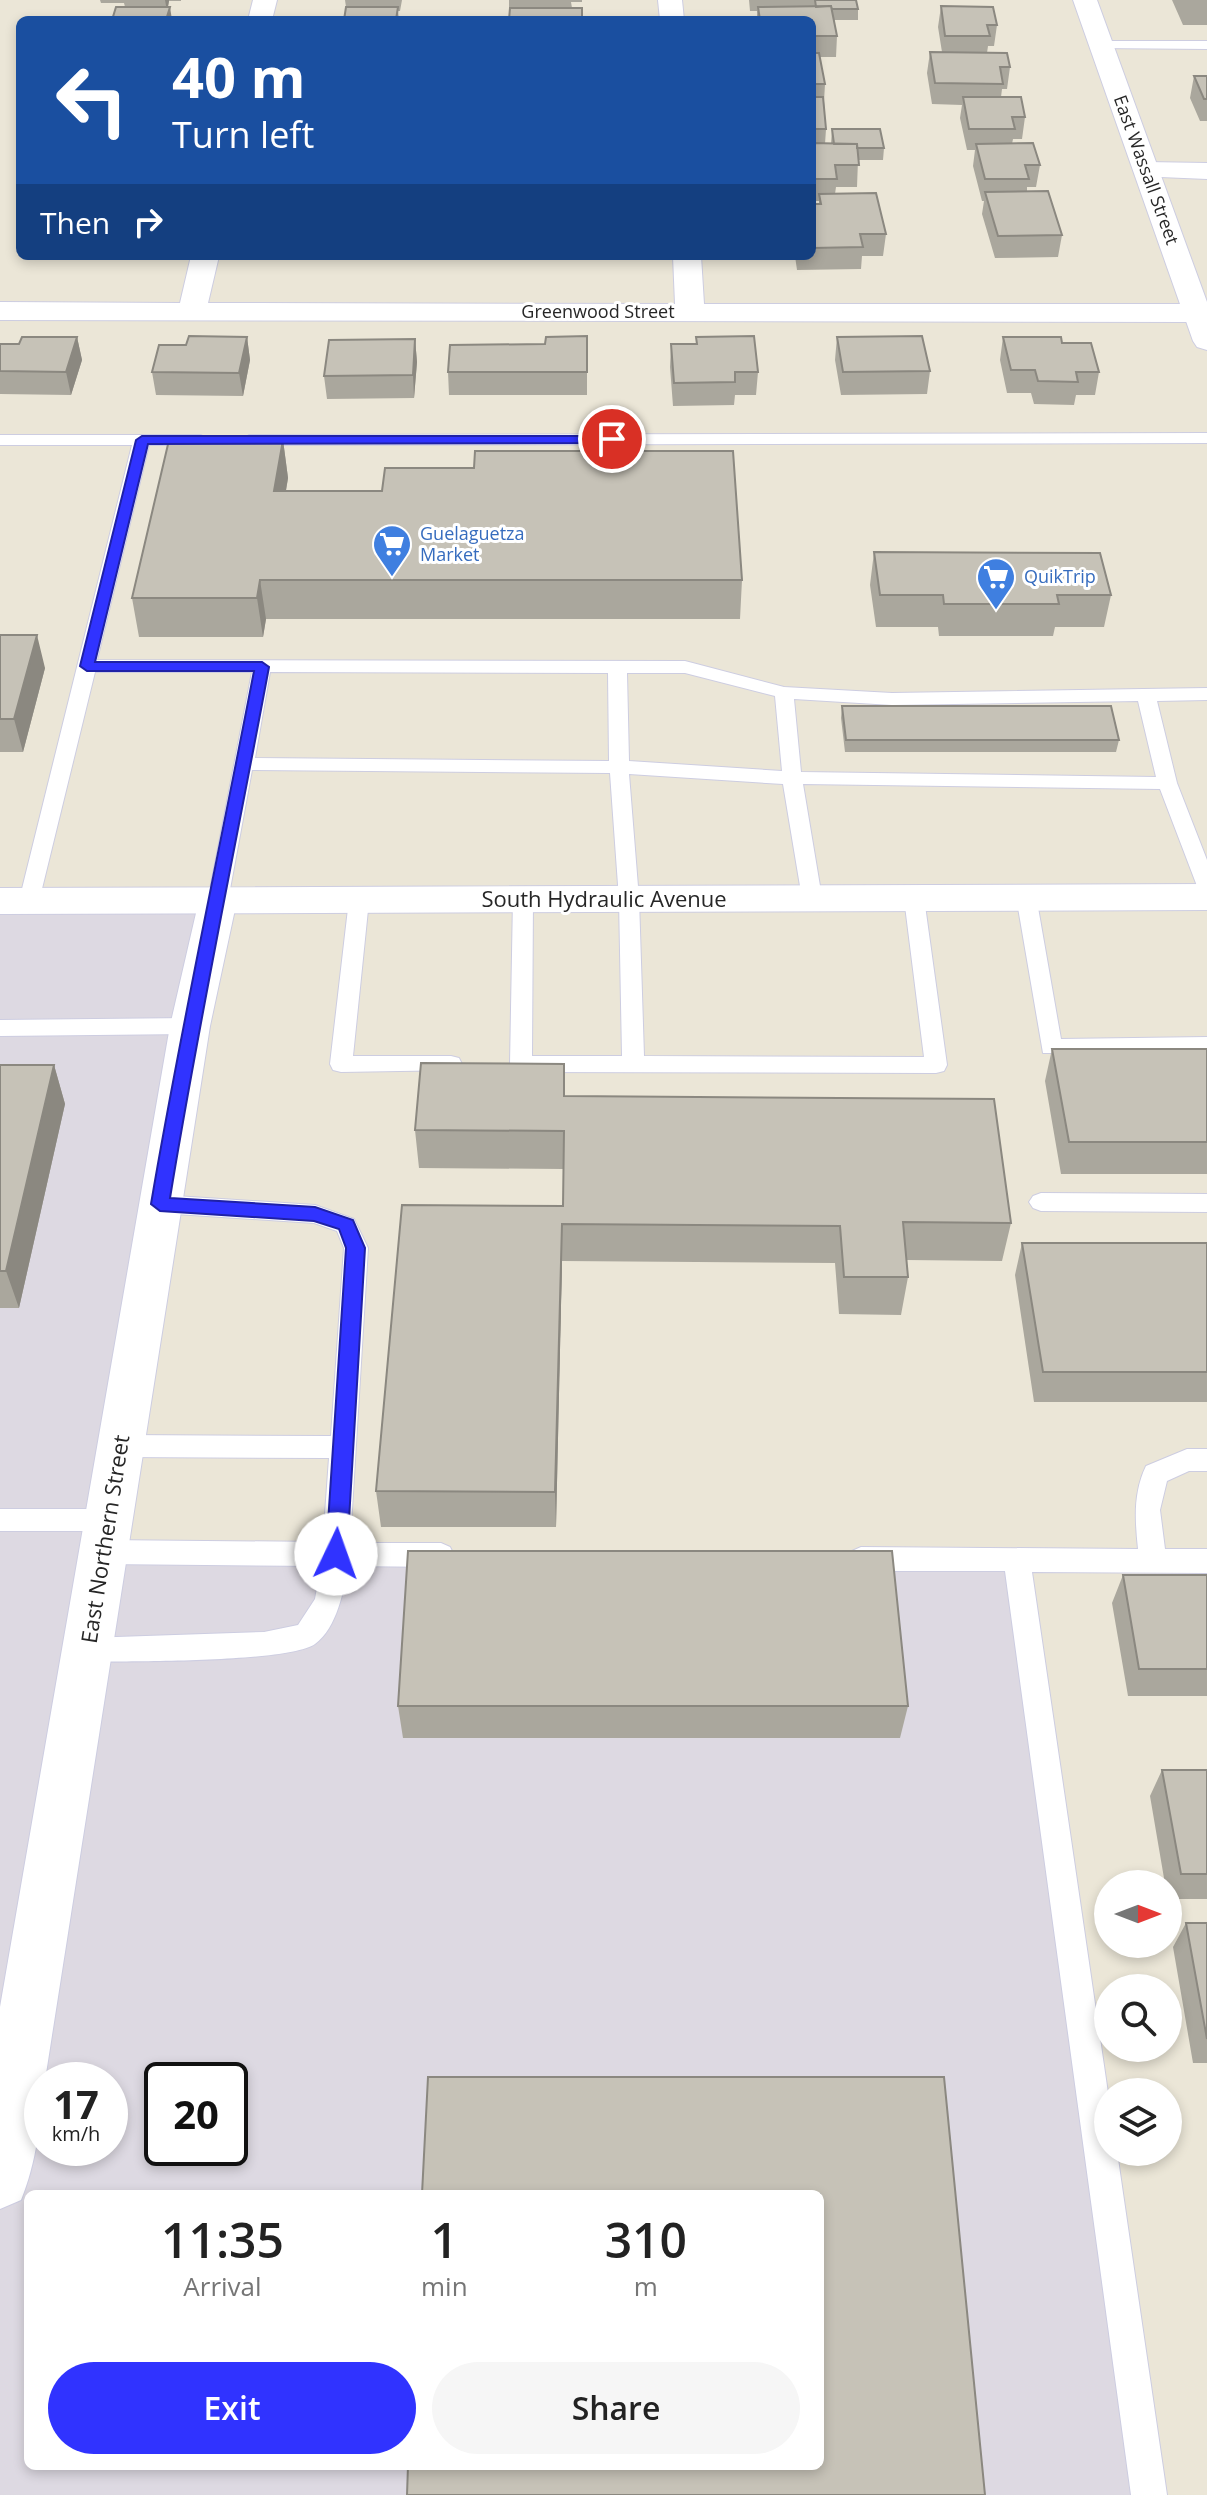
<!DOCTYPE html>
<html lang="en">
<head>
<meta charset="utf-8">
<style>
  :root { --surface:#fff; --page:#f6f6f6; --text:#222; --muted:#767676; --accent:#3033ff }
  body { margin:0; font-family:"Open Sans",sans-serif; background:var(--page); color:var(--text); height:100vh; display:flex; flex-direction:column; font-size:30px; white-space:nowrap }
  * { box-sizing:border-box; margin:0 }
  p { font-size:26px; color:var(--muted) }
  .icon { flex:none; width:44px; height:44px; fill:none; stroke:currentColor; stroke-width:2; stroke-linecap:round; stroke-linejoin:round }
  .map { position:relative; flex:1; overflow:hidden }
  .drawer { position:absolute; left:24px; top:2190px; width:800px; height:280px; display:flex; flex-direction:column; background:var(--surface); border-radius:12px; box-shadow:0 4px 12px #0003 }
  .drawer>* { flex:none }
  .banner { position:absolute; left:16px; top:16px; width:800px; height:244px; border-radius:12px; box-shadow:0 4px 12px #0003; background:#1a4fa0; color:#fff; overflow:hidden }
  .needle { width:52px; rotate:90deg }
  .fabs { position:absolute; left:1094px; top:1870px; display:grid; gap:16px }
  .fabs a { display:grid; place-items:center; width:88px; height:88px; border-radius:50%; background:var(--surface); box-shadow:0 4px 12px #0003; font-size:40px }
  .speed { position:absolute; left:24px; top:2062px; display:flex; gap:16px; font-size:40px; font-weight:700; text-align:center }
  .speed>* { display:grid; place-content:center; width:104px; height:104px; border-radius:50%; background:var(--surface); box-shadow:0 4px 12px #0003; line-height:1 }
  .speed small { font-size:20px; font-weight:400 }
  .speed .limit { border:4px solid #111; border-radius:12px; background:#fff; color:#111 }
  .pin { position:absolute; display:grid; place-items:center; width:68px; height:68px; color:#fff; margin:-34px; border:4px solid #fff; border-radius:50%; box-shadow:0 2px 8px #0007 }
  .me { position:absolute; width:88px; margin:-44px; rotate:3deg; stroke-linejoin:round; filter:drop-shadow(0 0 6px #0008) }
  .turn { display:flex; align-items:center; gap:28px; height:168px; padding:0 24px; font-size:36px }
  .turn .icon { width:104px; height:104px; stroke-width:2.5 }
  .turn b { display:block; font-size:56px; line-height:68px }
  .then { display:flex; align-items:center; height:76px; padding:0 24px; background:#0003; gap:16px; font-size:30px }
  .eta { display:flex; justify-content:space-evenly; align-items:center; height:136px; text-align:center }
  .eta b { font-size:48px; font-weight:600; line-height:56px }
  .action { display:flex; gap:16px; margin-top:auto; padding:16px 24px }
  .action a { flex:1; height:92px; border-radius:48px; background:var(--accent); color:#fff; font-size:32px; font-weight:600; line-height:92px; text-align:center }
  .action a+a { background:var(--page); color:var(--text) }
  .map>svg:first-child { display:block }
</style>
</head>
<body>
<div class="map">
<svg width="1207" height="2495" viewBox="0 0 1207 2495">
  <rect width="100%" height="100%" fill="#ebe6d7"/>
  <path fill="#ddd9e2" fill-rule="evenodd" d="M0,900H218L104,1551L1017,1561L1148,2495H0ZM42,2080H110V2148H42ZM162,2080H230V2148H162ZM28,2194H820V2466H28Z"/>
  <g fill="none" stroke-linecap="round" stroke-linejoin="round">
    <defs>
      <path id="service" d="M1102,41H1207V49L1097,48V42Z
        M1207,433V443L249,445L241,440L249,435Z
        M0,435H201L209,440L201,445H149L97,660L685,661L784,687L892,693L1207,688V700L1157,701L1177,783L1207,860V893L1197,886L1160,789L803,784L822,898L819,903H805L802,898L783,784L629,774L639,899L644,1056L924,1057L904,898L907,893H921L924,898L947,1065L944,1071L936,1073L521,1072L513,1070L510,1064L513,899L516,894H530L533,899L532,1056H622L619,899L610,773L252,770L228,900L225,905H211L208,900L252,672H95L39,901L36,906H22L19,901L132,445H0ZM270,672L608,673L609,761L255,758ZM627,673H685L775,696L782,771L629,761ZM794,699L892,705L1138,701L1156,777L801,772Z
        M1026,889L1033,891L1036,896L1061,1039L1207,1037V1053H1043L1016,896L1019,891Z
        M359,893L366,895L369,900L353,1056H451L459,1058L462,1064L459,1070L341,1072L333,1070L330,1064L349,900L352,895Z
        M190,1018L198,1020L201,1026L198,1032L190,1034L0,1036V1020Z
        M1041,1193L1207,1194V1212L1041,1211L1033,1208L1029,1202L1033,1196Z
        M160,1195L315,1205L354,1219L368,1248L350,1543H441L450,1547L454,1555L450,1563L441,1567L348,1566C344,1590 337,1628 315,1644C288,1663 128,1661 87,1662L77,1659L73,1650L77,1641L87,1638L264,1632L298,1625L315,1599L321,1566L103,1564L94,1560L90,1552L94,1544L103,1540L323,1542L329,1458L120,1457L111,1454L107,1446L111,1438L120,1435L331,1436L344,1248L337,1231L314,1223L160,1213L152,1210L148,1204L152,1198Z
        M1187,1449H1207V1471H1189L1167,1481L1160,1510L1165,1549H1207V1573L1032,1572L1108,2093V2152H1117L1167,2495H1131L1005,1571H861L852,1567L848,1559L852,1551L861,1547L1138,1549C1135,1520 1133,1493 1146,1466Z
        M0,1509H109L118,1512L122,1520L118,1528L109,1531H0Z"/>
      <path id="minor" d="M253,0H277L272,20H248Z
        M658,0H682L684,20H660Z
        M1146,162L1207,163V179L1137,176L1133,170L1137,164Z
        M191,256H219L208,303L675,304L673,256H701L704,304H1197L1207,307V319L1197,322L0,320V302L180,303Z
        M218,887L232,891L237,900L210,1026L45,2080H42C42,2119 36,2164 21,2200L0,2209V2007L170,1026L199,900L204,891Z"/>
      <path id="tertiary" d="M1073,0H1097L1207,302V350L1197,347L1193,341Z
        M1207,884V910L0,914V888Z"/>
    </defs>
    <use href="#service" stroke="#cdcde1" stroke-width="2"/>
    <use href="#minor" stroke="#cdcde1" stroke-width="2"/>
    <use href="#tertiary" stroke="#cdcde1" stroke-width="2"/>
    <use href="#service" fill="#fff" fill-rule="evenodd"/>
    <use href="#minor" fill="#fff" fill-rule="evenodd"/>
    <use href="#tertiary" fill="#fff" fill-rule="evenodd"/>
  </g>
  <path fill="#aaa79d" d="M100,0H181V1H169L168,7H125L124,3H101Z
    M345,0H402L400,11H398L399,20H344L346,7Z
    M509,0H582V2H571L572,8H582L583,20H509Z
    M749,0H856L858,9V20H834L837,36L836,57H820L825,84L824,101L826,129L825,144H831L832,129L884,148L883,160H858L857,187H836L835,194L886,234L883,256H862L861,269L797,270L795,256H812V204H819V201H812V20H757V11H750Z
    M1172,0H1207V25H1183Z
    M941,6L997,25L994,46H988L987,53L1010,67L1007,89H1002L1001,97L1025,117L1022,139H1013L1012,144L1040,165L1036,187H1027V192L1062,235L1058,257L995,258L982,214L984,201H982L973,166L975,150H967L960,118L962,105L932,104L927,73L930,52H942L938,27Z
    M1194,76H1207V121H1200L1190,98Z
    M46,256H108V258H46Z
    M305,256H433L306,258Z
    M520,256H581V258L520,257Z
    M587,336V395H449L448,372L545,344Z
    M77,337L82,360L71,395L0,394V344H19Z
    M247,337L250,360L243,396L156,395L152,372L186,345Z
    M837,337L930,371L927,394L841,395L835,360Z
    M1003,337L1062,343L1099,372L1095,395H1076L1074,405L1034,404L1031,393H1007L1000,360Z
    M415,339L417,362L414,398L327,399L324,376Z
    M671,344L758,372L756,395H735L734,405L673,406L670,367Z
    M283,440L288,478L286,491L742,580L740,619H266L263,637H139L132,598Z
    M874,552L1111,595L1104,627H1055L1053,636H939L938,627H876L870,585Z
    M0,635L45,668L23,752H0Z
    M842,706L1119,740L1116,752H845L841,718Z
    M1052,1049H1207V1174H1061L1045,1081Z
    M564,1064L565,1096L1011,1223L1002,1261L906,1260L908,1277L901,1315L839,1314L835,1263L562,1261L556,1527H381L376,1491L563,1206V1169L419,1168L415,1130Z
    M0,1065H54L65,1104L19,1308H0Z
    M1022,1243H1207V1402H1034L1015,1275Z
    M1123,1575H1207V1696H1128L1112,1603Z
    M398,1706H908L900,1738H403Z
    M1162,1770H1207V1899H1168V1884H1165L1150,1796Z
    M1186,1923H1207V2063H1193L1173,1947Z"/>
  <path fill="#8b8880" d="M165,0H169V1L167,11Z
    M170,7L172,20H166Z
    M77,337L82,360L71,395L66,372Z
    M247,337L250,360L243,396L239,373Z
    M415,339L417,362L414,398L413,375Z
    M283,440L288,478L279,530L274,491Z
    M260,580L266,619L263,637L257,598Z
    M37,635L45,668L23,752L14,719Z
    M54,1065L65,1104L19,1308L6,1271Z
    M562,1224V1261L556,1527L555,1492Z"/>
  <path fill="#c6c2b7" stroke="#8b8880" stroke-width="2" d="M815,0H856L858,9H832L831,6L816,7Z
    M831,6L837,36H812V20H760L758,7Z
    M941,6L993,7L997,25H987L990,36H945Z
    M116,7H170L166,20H112Z
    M346,7H398L396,20H344Z
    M510,8H582V20H509Z
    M930,52L1007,53L1010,67H1000L1003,84L935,83Z
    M812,53H819L825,84H812Z
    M1194,76H1207V99H1204Z
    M812,97H823L826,129H812Z
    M963,97H1021L1025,117H1012L1015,129H969Z
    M832,129H880L884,148H857V144H834Z
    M812,143L857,144L859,165H835L837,179H812Z
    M1033,143L1040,165H1025L1029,179H985L976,144Z
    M1048,191L1062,235L998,236L985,192Z
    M876,193L886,234H860L863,247L812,248V204H821L819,194Z
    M189,336L247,337L239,373L152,372L159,345H186Z
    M587,336V372H448L450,345L545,344L546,337Z
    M754,336L758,372H735V382L674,383L671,344H697L696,337Z
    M922,336L930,371L843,372L837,337Z
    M22,337H77L66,372L0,371V344H19Z
    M1003,337H1061L1062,343H1091L1099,372H1076L1078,382L1038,381L1035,370H1011Z
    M415,339L413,375L324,376L329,340Z
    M169,440H283L274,491H382L385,468H474L475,451H733L742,580H260L257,598H132Z
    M874,552L1100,553L1111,595H1057L1059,604H944L943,595H880Z
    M0,635H37L14,719H0Z
    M842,706H1111L1119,740H846Z
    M1052,1049H1207V1142H1069Z
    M421,1063L564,1064V1096L994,1099L1011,1223L903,1222L908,1277H844L840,1226L562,1224L555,1492L376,1491L402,1205L563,1206L564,1131L415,1130Z
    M0,1065H54L6,1271H0Z
    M1022,1243H1207V1372H1043Z
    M408,1551H892L908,1706H398Z
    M1123,1575H1207V1669H1139Z
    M1162,1770H1207V1874H1181Z
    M1186,1923H1207V2039Z
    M428,2077H944L985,2495H407L408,2466H820V2194H422Z"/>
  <path fill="#3033ff" stroke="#1f21a6" stroke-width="2" d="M142,436H612L618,439L612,443L148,444L95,662H262L269,667C236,844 199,1020 170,1198L315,1207L353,1220L365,1248L347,1554L344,1560L336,1563L329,1560L326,1554L346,1248L339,1229L314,1221L160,1211L151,1204C181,1026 220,849 254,671H87L80,666L136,440Z"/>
  <defs>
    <symbol id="supermarket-pin" viewBox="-11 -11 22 30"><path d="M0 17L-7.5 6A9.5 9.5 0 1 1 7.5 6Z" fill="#3f7fe0" stroke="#fff"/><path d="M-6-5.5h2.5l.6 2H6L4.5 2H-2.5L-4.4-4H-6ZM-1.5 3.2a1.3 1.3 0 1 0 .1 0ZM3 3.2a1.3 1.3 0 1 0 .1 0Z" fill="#fff"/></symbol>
  </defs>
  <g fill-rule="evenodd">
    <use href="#supermarket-pin" x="370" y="522" width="44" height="60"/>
    <use href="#supermarket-pin" x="974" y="555" width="44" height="60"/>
  </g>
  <g text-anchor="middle" stroke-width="6" stroke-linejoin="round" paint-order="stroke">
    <g font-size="18" fill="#272727" stroke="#fff">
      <text transform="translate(1146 170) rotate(70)" y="6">East Wassall Street</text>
      <text x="598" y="318">Greenwood Street</text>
    </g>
    <g font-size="18" fill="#366cbe" stroke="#fff" text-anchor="start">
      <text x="420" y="540">Guelaguetza<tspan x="420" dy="21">Market</tspan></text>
      <text x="1024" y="583">QuikTrip</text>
    </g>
    <g font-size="22" fill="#272727" stroke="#fff">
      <text x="604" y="907">South Hydraulic Avenue</text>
      <text transform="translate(105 1539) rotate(-81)" y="8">East Northern Street</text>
    </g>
  </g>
</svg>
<div class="fabs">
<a><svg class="needle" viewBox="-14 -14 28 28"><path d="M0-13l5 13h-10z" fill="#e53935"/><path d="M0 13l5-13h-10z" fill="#767676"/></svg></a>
<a><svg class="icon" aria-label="search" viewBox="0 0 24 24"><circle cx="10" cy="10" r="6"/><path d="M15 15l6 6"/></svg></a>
<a><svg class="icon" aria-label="layers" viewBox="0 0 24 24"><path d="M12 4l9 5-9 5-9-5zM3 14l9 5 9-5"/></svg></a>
</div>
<div class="speed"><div>17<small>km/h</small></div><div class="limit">20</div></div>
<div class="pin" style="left:612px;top:439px;background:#d93025"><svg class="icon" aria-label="arrive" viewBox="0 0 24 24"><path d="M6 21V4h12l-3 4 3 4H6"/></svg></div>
<svg class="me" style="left:336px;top:1554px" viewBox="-20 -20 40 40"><circle r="19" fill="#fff"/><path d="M0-13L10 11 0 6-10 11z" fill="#3033ff"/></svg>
<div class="banner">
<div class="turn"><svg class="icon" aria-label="left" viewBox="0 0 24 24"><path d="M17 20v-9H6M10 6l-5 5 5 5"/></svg><div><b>40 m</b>Turn left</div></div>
<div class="then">Then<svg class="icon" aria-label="right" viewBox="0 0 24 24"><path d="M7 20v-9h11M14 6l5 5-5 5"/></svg></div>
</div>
<section class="drawer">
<div class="eta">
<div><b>11:35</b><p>Arrival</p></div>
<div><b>1</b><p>min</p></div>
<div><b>310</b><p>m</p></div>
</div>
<div class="action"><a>Exit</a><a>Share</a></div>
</section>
</div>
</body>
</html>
